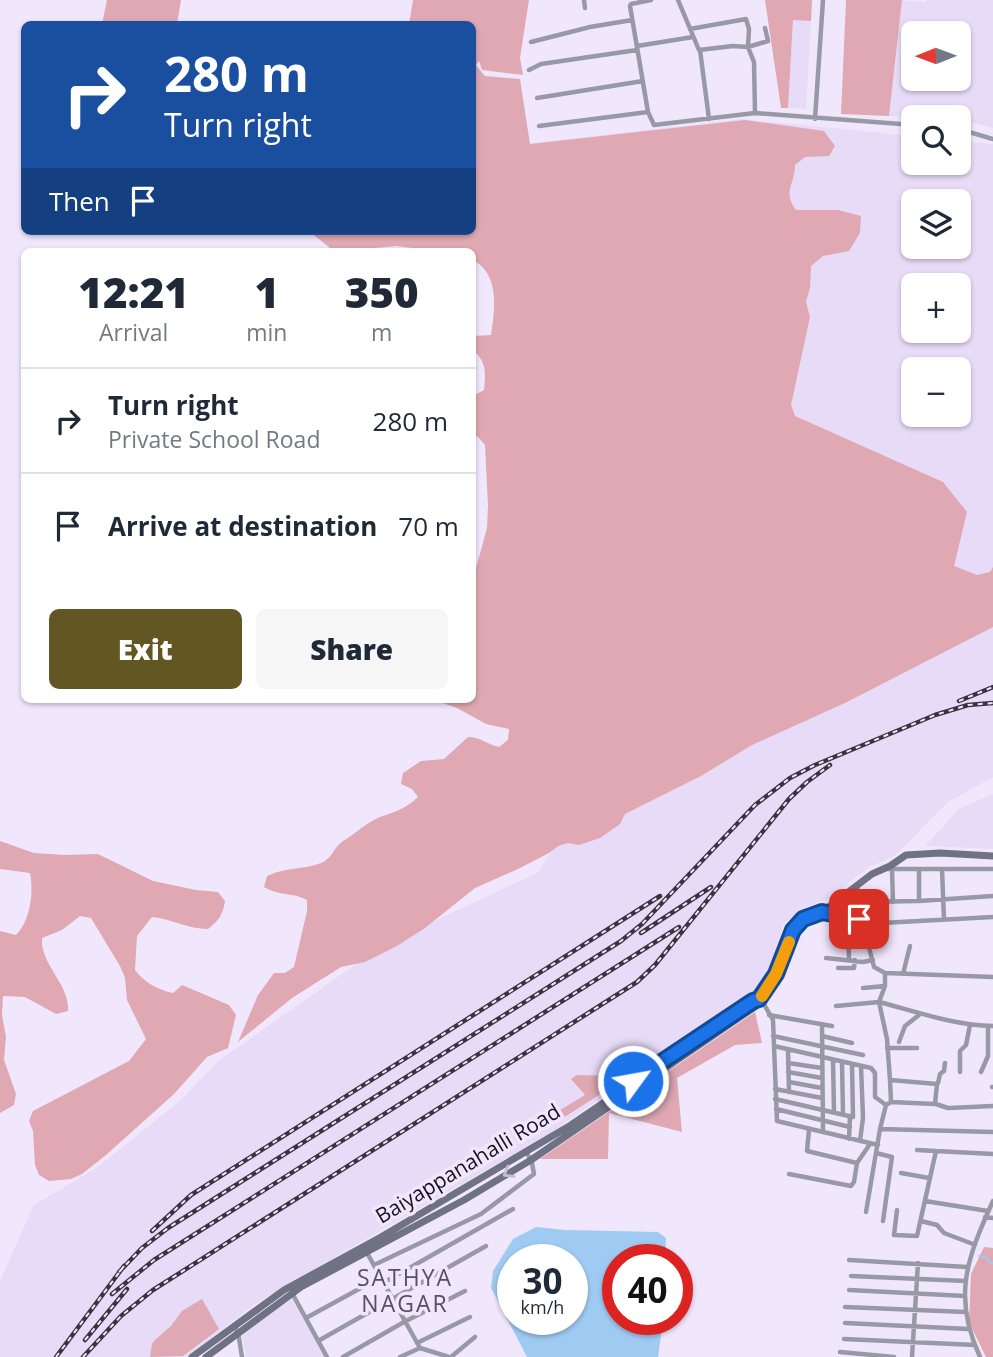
<!DOCTYPE html>
<html lang="en">
<head>
<meta charset="utf-8">
<style>
  :root { --surface:#fff; --page:#f6f6f7; --text:#1f2937; --muted:#747a83; --line:#e0e1e3; --accent:#625623 }
  body { margin:0; font-family:"Open Sans",sans-serif; background:var(--page); color:var(--text); height:100vh; display:flex; flex-direction:column; font-size:26px; white-space:nowrap }
  * { box-sizing:border-box; margin:0 }
  p { font-size:23px; color:var(--muted) }
  .icon { flex:none; width:38px; height:38px; fill:none; stroke:currentColor; stroke-width:2; stroke-linecap:round; stroke-linejoin:round }
  .map { position:relative; flex:1; overflow:hidden }
  .panel { position:absolute; left:21px; top:248px; width:455px; height:455px; display:flex; flex-direction:column; background:var(--surface); border-radius:10px; box-shadow:0 2px 5px #0004 }
  .panel>* { flex:none }
  .guide { position:absolute; left:21px; top:21px; width:455px; height:214px; border-radius:10px; box-shadow:0 2px 5px #0004; background:#1a4fa0; color:#fff; overflow:hidden }
  .needle { width:46px; rotate:269deg }
  .tools { position:absolute; left:901px; top:21px; display:grid; gap:14px }
  .tools a { display:grid; place-items:center; width:70px; height:70px; border-radius:10px; background:var(--surface); box-shadow:0 2px 5px #0004; font-size:35px }
  .speed { position:absolute; left:497px; top:1244px; display:flex; gap:14px; font-size:35px; font-weight:700; text-align:center }
  .speed>* { display:grid; place-content:center; width:91px; height:91px; border-radius:50%; background:var(--surface); box-shadow:0 2px 5px #0004; line-height:1 }
  .speed small { font-size:18px; font-weight:400 }
  .speed .limit { border:10px solid #d22; background:#fff; color:#111 }
  .pin { position:absolute; display:grid; place-items:center; width:60px; height:60px; color:#fff; margin:-30px; border-radius:14px; box-shadow:0 4px 10px #0006 }
  .me { position:absolute; width:77px; margin:-38px; rotate:58deg; stroke-linejoin:round; filter:drop-shadow(0 0 5px #0008) }
  .turn { display:flex; align-items:center; gap:24px; height:147px; padding:0 28px; font-size:32px }
  .turn .icon { width:91px; height:91px; stroke-width:2.5 }
  .turn b { display:block; font-size:49px; line-height:60px }
  .then { display:flex; align-items:center; height:66px; padding:0 28px; background:#0003; gap:14px; font-size:26px }
  .eta { display:flex; justify-content:space-evenly; align-items:center; height:119px; text-align:center }
  .eta b { font-size:42px; font-weight:800; line-height:49px }
  .action { display:flex; gap:14px; margin-top:auto; padding:14px 28px }
  .action a { flex:1; height:80px; border-radius:10px; background:var(--accent); color:#fff; font-size:28px; font-weight:800; line-height:80px; text-align:center }
  .action a+a { background:var(--page); color:var(--text) }
  ul { padding:0; list-style:none }
  li { display:flex; align-items:center; gap:21px; height:105px; padding:0 28px; border-top:2px solid var(--line) }
  li div { flex:1 }
  li b { display:block; font-size:26px }
  li em { font-style:normal }
  .map>svg:first-child { display:block }
</style>
</head>
<body>
<div class="map">
<svg width="993" height="1357" viewBox="0 0 993 1357">
  <rect width="100%" height="100%" fill="#f1e7fd"/>
  <path fill="#e8dbf7" fill-rule="evenodd" d="M902,0L926,2V0H993V128L959,119V117L889,116ZM914,33H959V79H914Z
    M793,20L811,21L806,109L788,108Z
    M742,119L913,136L914,163H959V141L993,144V777L948,802L895,856L869,867L828,899L806,907L784,923L769,969L759,988L552,1132L290,1283L251,1307L192,1353L185,1357H0V1281L33,1206L99,1166L181,1100L217,1062L383,945L539,872L595,774L561,320L533,143ZM914,201H959V247H914ZM914,285H959V331H914ZM914,369H959V415H914Z
    M993,794V849L925,846L959,809Z
    M291,1297L325,1357H246L242,1332Z"/>
  <path fill="#dfa8b2" d="M107,0H181L177,24H102Z
    M413,0H529L520,58L523,75L482,70L479,61L476,65L485,76L520,79L530,144L745,120L824,131L835,146L829,156L805,157L795,165C795,185 782,191 796,210H838L861,216L860,233L849,251L823,256L811,266L810,288L806,302L810,317L791,405L795,416L943,482L967,512L954,566L977,575L990,572L993,567V627L845,703L752,745L701,776L625,814L620,824L600,838L579,845L568,843L558,846L549,853L518,869L475,888L425,928L397,946L365,962L341,967L292,998L238,1042L258,995L274,973H285L294,967L307,911V900C292,892 278,896 264,887L267,876C285,867 303,870 321,863C332,859 333,848 343,841C355,834 367,822 380,817C395,812 407,808 418,797L412,789L401,784L403,773L421,761L444,759L468,737C480,737 487,744 499,747L508,740L509,729L486,724L457,708L434,700H472L473,579L487,528L488,505L485,445L478,437L472,435L473,396L484,390C486,373 486,361 473,350L472,336L491,335C495,308 500,275 473,260L472,252H445L396,246L342,251L330,248L309,231H472V24H409Z
    M765,0H812L811,21L793,20L788,108H781Z
    M846,0H902L889,116L841,114Z
    M0,841L34,853L65,855L98,854L153,881L196,890L218,892L225,901C223,914 219,921 208,929C188,929 172,919 152,917L137,936L135,970C144,982 158,990 173,993L182,985L229,1005L236,1015L228,1048L207,1057L174,1094L106,1155L82,1174L71,1179L49,1181L39,1175L35,1165L33,1131L29,1121L33,1111L129,1061L146,1039L127,1000L125,978L120,966L91,918L80,916L62,930L42,938C40,965 70,984 68,1011L56,1014L25,997L3,996L2,1015L6,1037L4,1060L16,1094L14,1105L0,1113V931L16,935C30,921 34,893 30,873L0,869Z
    M755,1012L762,1043L735,1045L677,1078L682,1132L609,1113L608,1159H540Z
    M577,1075L614,1076L616,1081V1084L566,1116L540,1122L585,1095L571,1079Z
    M984,1247L993,1248V1357H986L969,1322L971,1274Z
    M202,1299L219,1329L183,1356L150,1357L152,1344L155,1340L171,1326L182,1311Z"/>
  <path fill="#9fcbf3" fill-rule="evenodd" d="M536,1227L565,1230L658,1232L666,1238L665,1260H618V1320H663L658,1357H527L491,1288L493,1271L513,1239ZM572,1260V1320H513V1260Z"/>
  <g fill="none" stroke-linecap="round" stroke-linejoin="round">
    <path stroke="#9fcbf3" stroke-width="2" d="M979,1256L986,1257L989,1262L993,1263"/>
    <path stroke="#9799a5" stroke-width="4.5" d="M584,0L585,8
      M651,0L631,4L630,6L648,112L654,125L755,113L914,125
      M678,0L699,50L733,46L748,47L754,62L755,113
      M690,29L746,19L749,29L748,47L768,41L765,28
      M531,42L590,27L632,20
      M637,46L693,37
      M700,50L709,119
      M529,70L541,64L637,50
      M537,98L643,81
      M815,119L823,0
      M539,126L648,112
      M959,129L993,139
      M887,869H993
      M892,869L893,902
      M942,869L944,920
      M919,870V901L993,896
      M857,886L859,902
      M823,912L859,919L863,924L874,967L885,973V986L879,1002C918,1012 953,1025 993,1026
      M848,916L849,959
      M859,919V902L919,901
      M863,924L993,917
      M826,958L863,962L873,960
      M838,968H854L855,960
      M885,973L993,977
      M903,974L910,946
      M863,988L885,986
      M761,999L773,1020L777,1121L878,1145
      M836,1006L879,1002L887,1039L890,1080
      M769,1015L832,1026
      M822,1024L823,1132
      M773,1036L863,1055
      M822,1036L852,1043
      M899,1042L905,1026L919,1015
      M774,1046L871,1068L875,1073V1097L886,1105
      M887,1048H917
      M788,1050L789,1092
      M833,1060L834,1112
      M842,1062L843,1114
      M788,1063L822,1068
      M788,1072L822,1078
      M960,1072V1051L966,1045L970,1025
      M981,1072L988,1056V1026
      M789,1082L822,1088
      M938,1083L940,1074L944,1071L945,1063
      M992,1087H993
      M775,1089L822,1098
      M775,1099L853,1117L852,1064
      M936,1104L948,1108L993,1106
      M776,1109L850,1127
      M880,1129L886,1105L891,1102L935,1104L937,1084L890,1080L891,1102
      M809,1130L807,1151L857,1163
      M849,1139L850,1116
      M860,1141L863,1118L861,1066
      M917,1150L993,1154
      M876,1153L892,1157L883,1221
      M901,1173L929,1178
      M789,1174L851,1186L854,1182L857,1163L870,1144
      M925,1201L988,1211
      M897,1210L894,1235L917,1236L936,1151
      M866,1212L880,1129L993,1132
      M985,1217L993,1218
      M921,1221L937,1225L944,1233L973,1244
      M366,1251L420,1348
      M849,1260L967,1267
      M374,1265L481,1214L534,1174L532,1163L526,1151
      M851,1276L966,1281
      M383,1283L513,1209
      M849,1290L965,1296
      M292,1293L327,1357
      M845,1307L966,1312
      M306,1318L381,1277
      M845,1323L968,1329
      M234,1327L238,1332L242,1357
      M844,1339L975,1345
      M318,1341L486,1246
      M417,1343L470,1317
      M840,1352L894,1357
      M343,1357L404,1322L465,1291
      M400,1357L420,1348L449,1357
      M451,1357L475,1337
      M912,1357L918,1263
      M980,1357C952,1297 967,1258 993,1201"/>
    <path stroke="#6e7283" stroke-width="7" d="M192,1357L284,1290L381,1237L571,1125L753,1001L759,999
      M206,1357L301,1287L464,1200L531,1160L756,1006L776,974L799,922L822,912L872,874L890,866L906,855L940,853L993,856"/>
    <defs>
      <path id="rail" d="M959,701L993,687
        M641,933L711,887
        M152,1231L191,1195L660,896
        M119,1272L142,1248L168,1228L621,941L642,924L755,805L790,778L815,765L935,715L968,705L993,703
        M112,1294L154,1260L679,927
        M85,1340L127,1289
        M56,1357L124,1266
        M83,1357L121,1316L153,1290L637,982L655,965L789,799L807,782L830,765"/>
    </defs>
    <use href="#rail" stroke="#39343f" stroke-width="4.5"/>
    <use href="#rail" stroke="#f1e7fd" stroke-width="2" stroke-dasharray="5" stroke-linecap="butt"/>
  </g>
  <defs><path id="oneway-chevron" d="M-2-3.5L2.5 0L-2 3.5" fill="none" stroke-width="1.6" stroke-linecap="round" stroke-linejoin="round" transform="scale(1.75)"/></defs>
  <use stroke="#c3bed2" href="#oneway-chevron" transform="translate(508 1173) rotate(149)"/>
  <g fill="none" stroke-linecap="round" stroke-linejoin="round">
    <defs>
      <path id="route" d="M633,1081L753,1001L759,999L776,974L793,930L803,919L822,912L859,919"/>
    </defs>
    <use href="#route" stroke="#114b97" stroke-width="18"/>
    <use href="#route" stroke="#1a73e8" stroke-width="12"/>
    <path stroke="#f59e0b" stroke-width="12" d="M762,996L776,974L789,942"/>
  </g>
  <g text-anchor="middle" stroke-width="7" stroke-linejoin="round" paint-order="stroke">
    <g font-size="21" fill="#18141d" stroke="#f1e7fd">
      <text transform="translate(468 1164) rotate(-31)" y="7">Baiyappanahalli Road</text>
    </g>
    <g font-size="23" letter-spacing="2" fill="#594e65" stroke="#f1e7fd">
      <text x="405" y="1286">SATHYA<tspan x="405" dy="26">NAGAR</tspan></text>
    </g>
  </g>
</svg>
<div class="tools">
<a><svg class="needle" viewBox="-14 -14 28 28"><path d="M0-13l5 13h-10z" fill="#e53935"/><path d="M0 13l5-13h-10z" fill="#747a83"/></svg></a>
<a><svg class="icon" aria-label="search" viewBox="0 0 24 24"><circle cx="10" cy="10" r="6"/><path d="M15 15l6 6"/></svg></a>
<a><svg class="icon" aria-label="layers" viewBox="0 0 24 24"><path d="M12 4l9 5-9 5-9-5zM3 14l9 5 9-5"/></svg></a>
<a>+</a>
<a>−</a>
</div>
<div class="speed"><div>30<small>km/h</small></div><div class="limit">40</div></div>
<div class="pin" style="left:859px;top:919px;background:#d93025"><svg class="icon" aria-label="arrive" viewBox="0 0 24 24"><path d="M6 21V4h12l-3 4 3 4H6"/></svg></div>
<svg class="me" style="left:633px;top:1081px" viewBox="-20 -20 40 40"><circle r="17" fill="#1a73e8" stroke="#fff" stroke-width="3"/><path d="M0-11L8 9 0 5-8 9z" fill="#fff"/></svg>
<div class="guide">
<div class="turn"><svg class="icon" aria-label="right" viewBox="0 0 24 24"><path d="M7 20v-9h11M14 6l5 5-5 5"/></svg><div><b>280 m</b>Turn right</div></div>
<div class="then">Then<svg class="icon" aria-label="arrive" viewBox="0 0 24 24"><path d="M6 21V4h12l-3 4 3 4H6"/></svg></div>
</div>
<section class="panel">
<div class="eta">
<div><b>12:21</b><p>Arrival</p></div>
<div><b>1</b><p>min</p></div>
<div><b>350</b><p>m</p></div>
</div>
<ul>
<li><svg class="icon" aria-label="right" viewBox="0 0 24 24"><path d="M7 20v-9h11M14 6l5 5-5 5"/></svg><div><b>Turn right</b><p>Private School Road</p></div><em>280 m</em></li>
<li><svg class="icon" aria-label="arrive" viewBox="0 0 24 24"><path d="M6 21V4h12l-3 4 3 4H6"/></svg><div><b>Arrive at destination</b></div><em>70 m</em></li>
</ul>
<div class="action"><a>Exit</a><a>Share</a></div>
</section>
</div>
</body>
</html>
